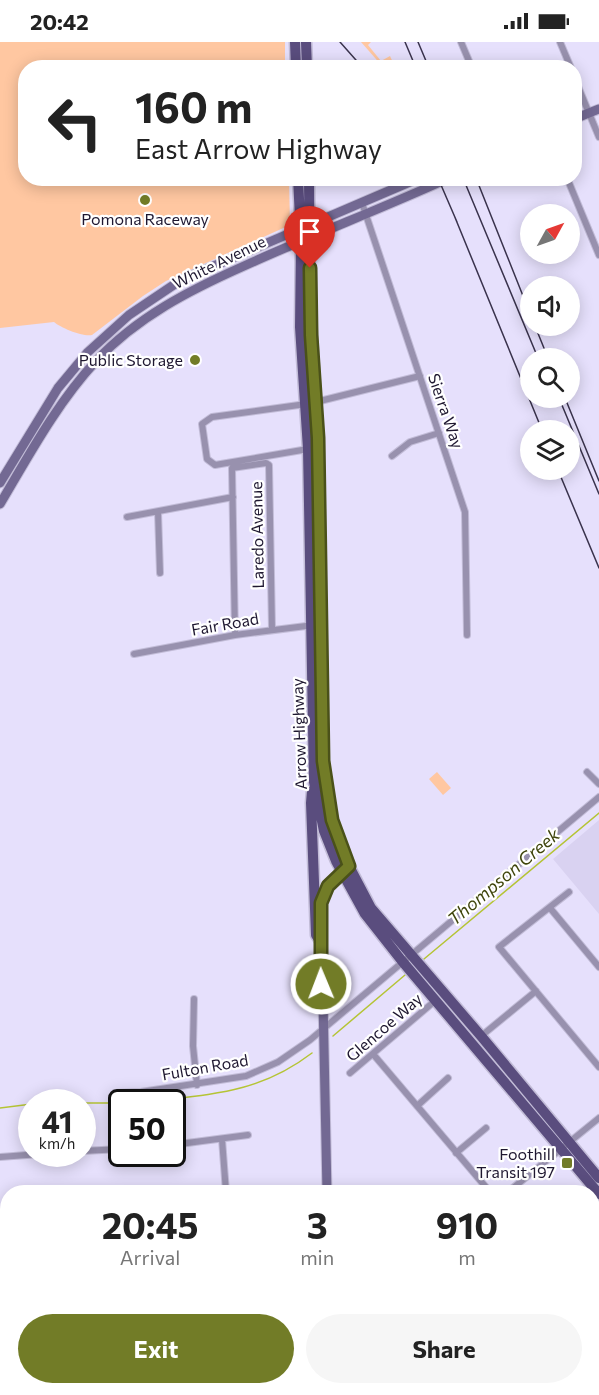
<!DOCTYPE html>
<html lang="en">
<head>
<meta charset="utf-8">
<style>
  :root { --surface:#fff; --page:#f6f6f6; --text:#222; --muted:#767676; --accent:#727c27 }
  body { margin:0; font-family:Commissioner,sans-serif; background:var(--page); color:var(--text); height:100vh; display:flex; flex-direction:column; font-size:22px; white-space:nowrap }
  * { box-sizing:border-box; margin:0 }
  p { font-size:20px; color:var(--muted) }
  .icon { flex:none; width:33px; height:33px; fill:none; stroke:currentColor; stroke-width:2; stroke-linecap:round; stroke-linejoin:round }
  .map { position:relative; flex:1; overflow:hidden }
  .sheet { position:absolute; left:0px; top:1143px; width:600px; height:210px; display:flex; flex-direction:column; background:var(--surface); border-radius:24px 24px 0 0; box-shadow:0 3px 15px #0003 }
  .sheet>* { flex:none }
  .hud { position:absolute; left:18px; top:18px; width:564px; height:126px; border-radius:24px; box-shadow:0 3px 15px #0003; background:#fff; color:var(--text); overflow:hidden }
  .needle { width:39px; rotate:50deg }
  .fabs { position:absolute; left:520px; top:162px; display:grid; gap:12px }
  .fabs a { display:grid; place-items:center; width:60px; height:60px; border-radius:50%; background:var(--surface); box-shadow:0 3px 15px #0003; font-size:30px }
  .speed { position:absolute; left:18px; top:1047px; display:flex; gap:12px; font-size:30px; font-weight:700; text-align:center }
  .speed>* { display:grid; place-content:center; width:78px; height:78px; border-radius:50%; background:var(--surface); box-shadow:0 3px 15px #0003; line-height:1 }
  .speed small { font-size:15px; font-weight:400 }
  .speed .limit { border:3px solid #111; border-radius:9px; background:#fff; color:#111 }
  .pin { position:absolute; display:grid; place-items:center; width:51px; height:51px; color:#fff; margin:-62px -26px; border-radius:50% 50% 50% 0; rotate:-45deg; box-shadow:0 0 6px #0007 }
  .pin .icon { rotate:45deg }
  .me { position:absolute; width:66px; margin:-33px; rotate:359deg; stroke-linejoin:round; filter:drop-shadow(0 0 4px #0008) }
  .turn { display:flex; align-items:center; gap:21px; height:126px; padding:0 18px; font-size:27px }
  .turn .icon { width:78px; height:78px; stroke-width:2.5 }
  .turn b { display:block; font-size:42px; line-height:51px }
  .eta { display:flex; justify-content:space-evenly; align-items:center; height:102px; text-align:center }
  .eta b { font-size:36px; font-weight:700; line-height:42px }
  .action { display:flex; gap:12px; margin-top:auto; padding:12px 18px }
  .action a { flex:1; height:69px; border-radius:36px; background:var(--accent); color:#fff; font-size:24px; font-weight:700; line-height:69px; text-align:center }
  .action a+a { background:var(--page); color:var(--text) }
  .status { display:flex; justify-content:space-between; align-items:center; height:42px; padding:0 30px; background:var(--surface); direction:ltr }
  .status svg { height:16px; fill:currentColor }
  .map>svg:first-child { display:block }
</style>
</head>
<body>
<div class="status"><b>20:42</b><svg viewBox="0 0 49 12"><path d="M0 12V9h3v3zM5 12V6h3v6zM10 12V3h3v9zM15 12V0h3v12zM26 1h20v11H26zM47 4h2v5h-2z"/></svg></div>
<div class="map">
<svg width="599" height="1353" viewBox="0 0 599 1353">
  <rect width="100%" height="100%" fill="#e6e0fc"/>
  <path fill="#d9d2f1" d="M599,778V872L553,817Z
    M599,1197V1329L593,1322L592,1202Z
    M196,1346H319V1353H197Z"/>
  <path fill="#ffc7a1" d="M0,0H285V25L26,26V136L289,137L290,183L166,239L143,254L92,293C83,295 61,286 54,280L0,286Z
    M361,0H371L368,3L381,19L390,14L395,25H383Z
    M437,730L451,746L443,753L429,737Z"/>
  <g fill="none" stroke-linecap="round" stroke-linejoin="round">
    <path stroke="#b5c435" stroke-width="1.5" d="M424,917L599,771
      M333,994L405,933
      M143,1060C208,1052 257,1053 312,1011
      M82,1061H122
      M0,1066L32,1062"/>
    <defs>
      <path id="minor" d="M461,0L472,26
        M560,0L571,26
        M574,35L599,95
        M567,136L599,213
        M362,161L465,470L467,593
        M316,360L420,334
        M306,362L212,375L202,382L207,417L215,423L308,407
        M392,414L410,400L439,391
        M158,470L160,531
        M127,475L233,455
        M235,593L232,426L266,421L269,423L272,587
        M134,612L235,593L314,583
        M587,730L599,742
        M569,850L499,905L599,1025
        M550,866L599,925
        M194,957L193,1004L197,1043
        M480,995L536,949
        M373,1012L490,1150
        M350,1031L436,958
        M115,1051L141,1050L246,1034L278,1020L310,998L599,755
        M417,1064L448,1036
        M222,1097L226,1150
        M172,1103L248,1093
        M82,1109L122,1107
        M456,1111L486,1086
        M0,1115L40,1112
        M508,1150L599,1076
        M0,1214L8,1221
        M0,1296L8,1292
        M0,1331L3,1353
        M105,1346V1353
        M470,1346L474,1353
        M516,1353L541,1346"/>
      <path id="secondary" d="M574,77L599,67
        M0,441L58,346L88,310L129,273L181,238L419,136
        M0,462C29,413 57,361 96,319C137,275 190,248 244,224C312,193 381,167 449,136
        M327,1150L321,861L328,844L347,826
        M330,1346V1353"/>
      <path id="primary" d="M295,0L296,26
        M306,0L307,26
        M298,136L301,197L300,285L308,407L314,740L324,789L336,819L365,872L402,919L599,1152
        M309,136L310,261L318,395L323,719L332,778L349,824L371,866L481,994L599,1136
        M312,749L311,761L316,893L320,899
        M559,1353L584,1346
        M589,1353L599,1345"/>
    </defs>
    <use href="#minor" stroke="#c2bcd7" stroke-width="8"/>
    <use href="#secondary" stroke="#c2bcd7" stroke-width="11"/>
    <use href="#primary" stroke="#c2bcd7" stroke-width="13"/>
    <use href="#minor" stroke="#9891ae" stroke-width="6"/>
    <use href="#secondary" stroke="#736993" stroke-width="9"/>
    <use href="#primary" stroke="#5a4d7e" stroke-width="10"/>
    <path stroke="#3a334d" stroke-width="1.5" d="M405,0L416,26
      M463,136L538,316
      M559,356L599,452"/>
    <path stroke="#3a334d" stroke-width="1.5" d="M340,0L363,26
      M418,0L429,26
      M438,136L457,180
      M476,136L531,274
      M454,173L542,388
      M535,284L548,316
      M565,356L599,439
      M558,428L599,526"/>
  </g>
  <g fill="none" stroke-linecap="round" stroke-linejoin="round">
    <defs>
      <path id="route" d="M310,226L311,293L318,396L323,719L332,778L349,824L328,844L321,861V942"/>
    </defs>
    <use href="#route" stroke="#4a5119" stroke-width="15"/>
    <use href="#route" stroke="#727c27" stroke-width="10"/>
  </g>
  <g fill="#727c27" stroke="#fff" stroke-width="2">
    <circle cx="145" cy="158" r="6"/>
    <circle cx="195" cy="318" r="6"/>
    <rect x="561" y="1115" width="12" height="12" rx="3"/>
  </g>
  <g text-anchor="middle" stroke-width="4.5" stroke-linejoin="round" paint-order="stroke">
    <g font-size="16" fill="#1e1730" stroke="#fff" text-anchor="end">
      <text x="145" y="183" text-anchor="middle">Pomona Raceway</text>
      <text x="183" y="324">Public Storage</text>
      <text x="555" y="1118">Foothill<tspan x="555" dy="18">Transit 197</tspan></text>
    </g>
    <g font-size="16" fill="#1e1730" stroke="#fff">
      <text transform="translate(219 220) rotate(-26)" y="6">White Avenue</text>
      <text transform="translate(446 369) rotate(71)" y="6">Sierra Way</text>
      <text transform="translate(257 493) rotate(-91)" y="6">Laredo Avenue</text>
      <text transform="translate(225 582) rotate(-10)" y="6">Fair Road</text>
      <text transform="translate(299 692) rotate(-92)" y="6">Arrow Highway</text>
      <text transform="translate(384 985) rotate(-41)" y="6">Glencoe Way</text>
      <text transform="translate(205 1025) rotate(-10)" y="6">Fulton Road</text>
    </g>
    <g font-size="18" font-style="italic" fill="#3f450c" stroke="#fff">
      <text transform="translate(504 835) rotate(-40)" y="6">Thompson Creek</text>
    </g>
  </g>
</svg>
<div class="fabs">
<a><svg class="needle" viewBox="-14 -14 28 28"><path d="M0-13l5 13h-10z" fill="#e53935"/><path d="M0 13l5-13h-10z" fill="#767676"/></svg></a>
<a><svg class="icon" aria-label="sound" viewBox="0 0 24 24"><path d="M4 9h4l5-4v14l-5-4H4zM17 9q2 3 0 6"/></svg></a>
<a><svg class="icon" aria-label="search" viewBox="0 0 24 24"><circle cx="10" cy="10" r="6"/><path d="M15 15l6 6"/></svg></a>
<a><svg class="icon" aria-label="layers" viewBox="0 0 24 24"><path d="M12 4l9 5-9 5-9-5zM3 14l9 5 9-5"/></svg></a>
</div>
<div class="speed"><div>41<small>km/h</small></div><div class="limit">50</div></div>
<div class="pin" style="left:310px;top:226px;background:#d93025"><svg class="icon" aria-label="arrive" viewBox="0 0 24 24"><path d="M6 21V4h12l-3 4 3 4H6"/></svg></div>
<svg class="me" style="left:321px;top:942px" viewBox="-20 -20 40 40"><circle r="17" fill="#727c27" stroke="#fff" stroke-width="3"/><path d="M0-11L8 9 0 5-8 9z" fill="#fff"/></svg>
<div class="hud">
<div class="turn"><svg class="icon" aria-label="left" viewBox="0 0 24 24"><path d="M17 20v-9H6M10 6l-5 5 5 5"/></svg><div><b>160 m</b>East Arrow Highway</div></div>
</div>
<section class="sheet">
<div class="eta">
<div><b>20:45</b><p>Arrival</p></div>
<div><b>3</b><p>min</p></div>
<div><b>910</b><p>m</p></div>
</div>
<div class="action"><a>Exit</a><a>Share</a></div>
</section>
</div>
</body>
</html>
